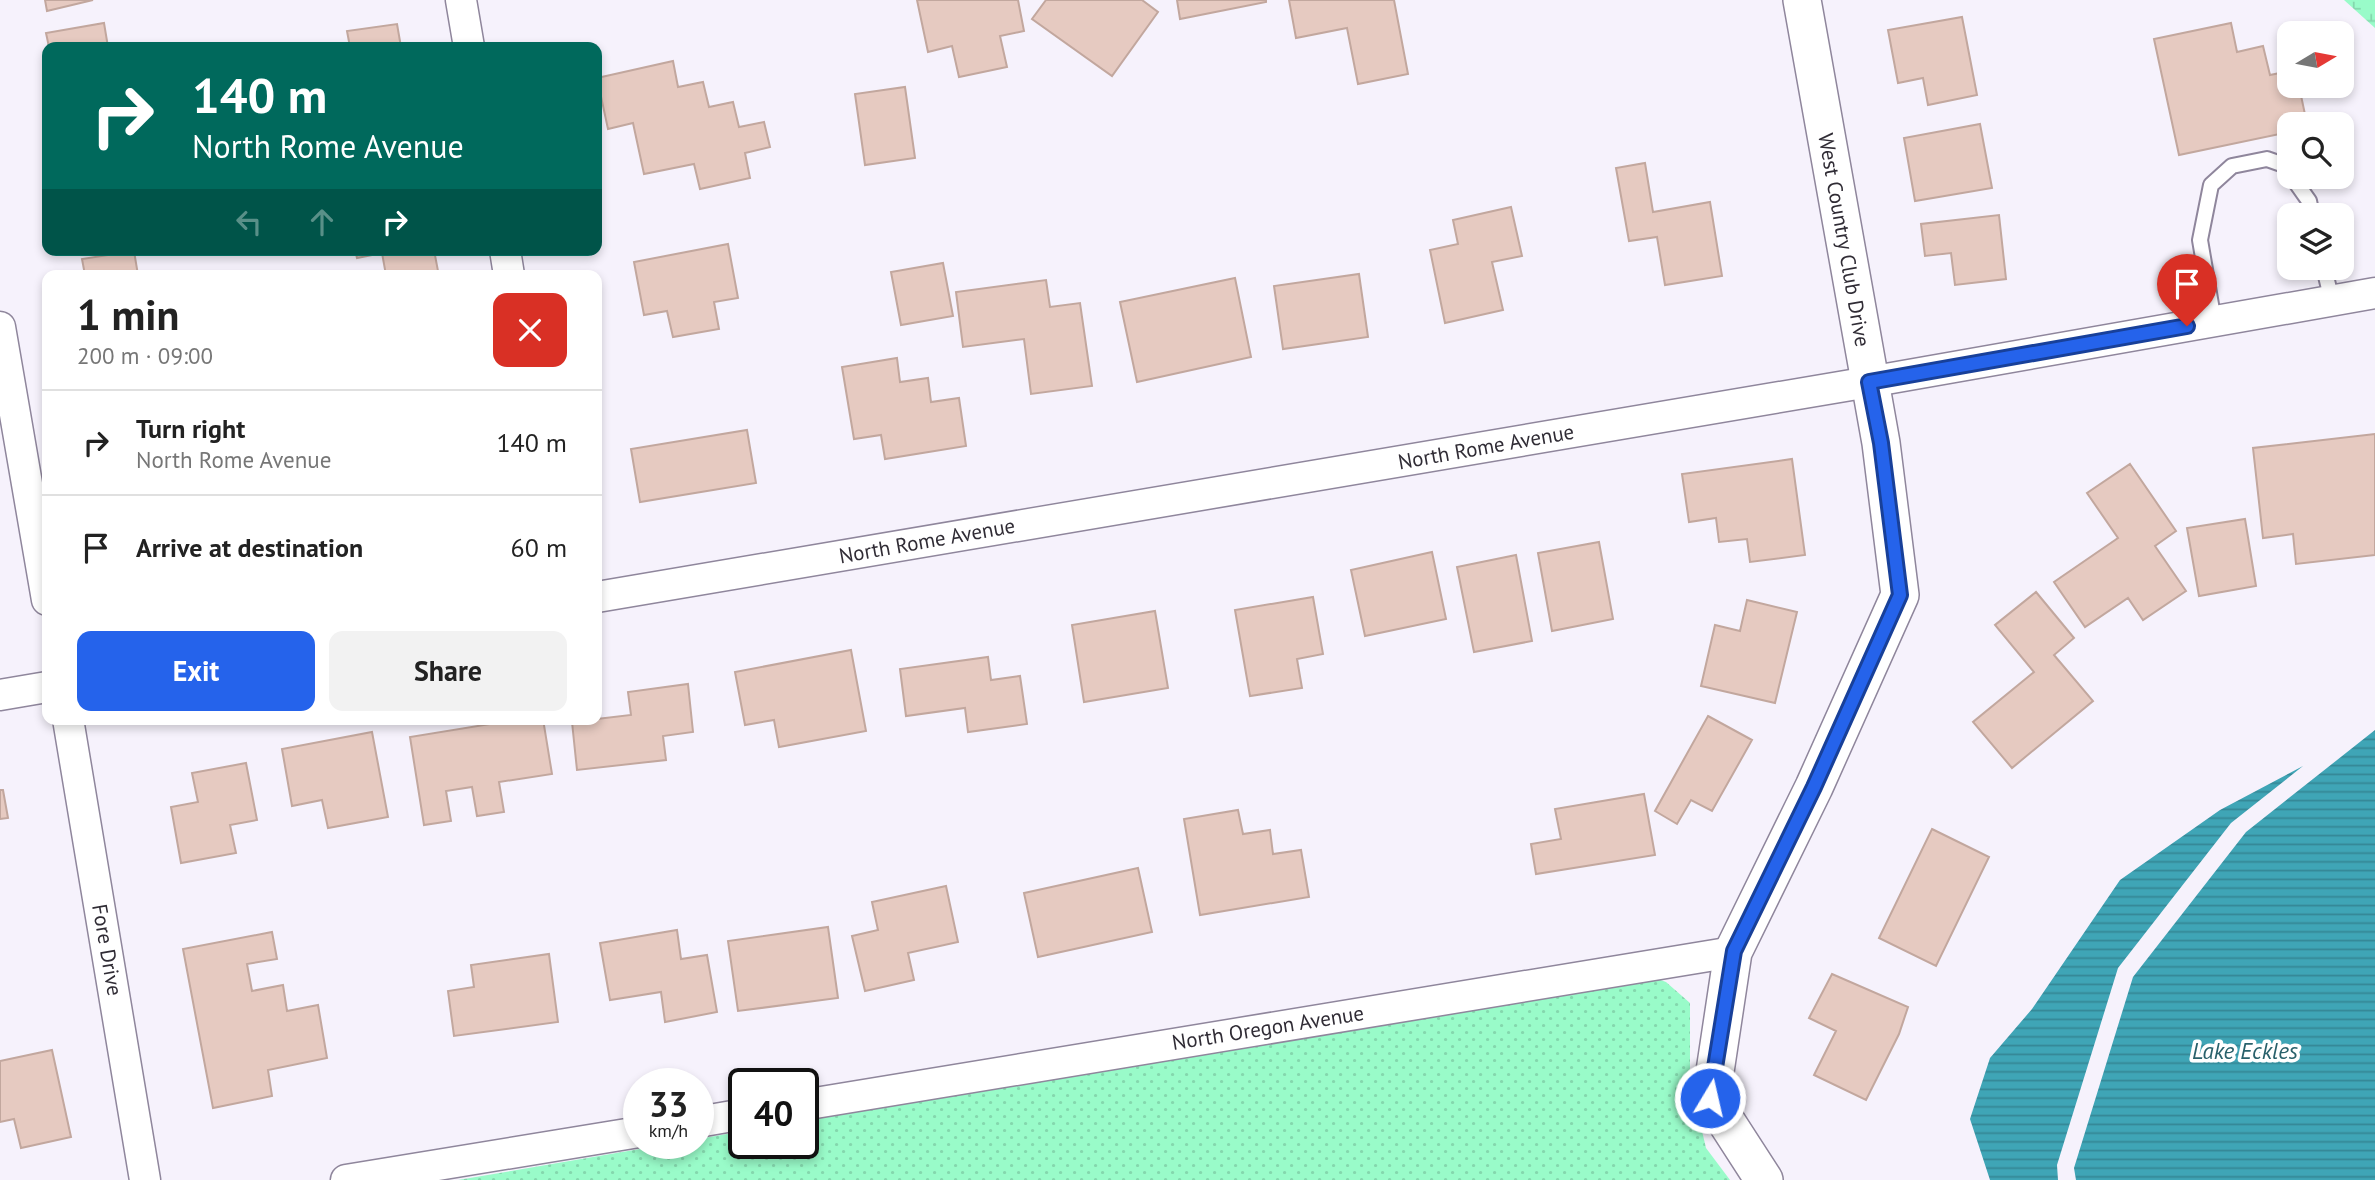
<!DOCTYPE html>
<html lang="en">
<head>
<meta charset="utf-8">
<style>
  :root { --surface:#fff; --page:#f2f2f2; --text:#222; --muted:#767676; --line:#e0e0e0; --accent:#2563eb }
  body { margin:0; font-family:"PT Sans",sans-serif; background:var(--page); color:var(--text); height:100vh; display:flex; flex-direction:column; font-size:26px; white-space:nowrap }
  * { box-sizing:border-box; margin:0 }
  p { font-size:23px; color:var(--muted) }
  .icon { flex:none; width:38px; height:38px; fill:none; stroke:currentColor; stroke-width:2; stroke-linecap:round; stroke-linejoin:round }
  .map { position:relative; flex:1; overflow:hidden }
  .side { position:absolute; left:42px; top:270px; width:560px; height:455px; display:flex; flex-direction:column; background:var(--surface); border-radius:14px; box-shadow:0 4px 10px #0003 }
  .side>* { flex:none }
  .guide { position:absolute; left:42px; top:42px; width:560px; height:214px; border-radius:14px; box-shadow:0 4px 10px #0003; background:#00695c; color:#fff; overflow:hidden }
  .needle { width:46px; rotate:80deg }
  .buttons { position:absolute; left:2277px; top:21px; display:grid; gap:14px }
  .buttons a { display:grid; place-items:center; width:77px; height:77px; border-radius:14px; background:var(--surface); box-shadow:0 4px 10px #0003; font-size:35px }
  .speed { position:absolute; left:623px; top:1068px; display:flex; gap:14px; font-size:35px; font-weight:700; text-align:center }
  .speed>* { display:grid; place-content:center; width:91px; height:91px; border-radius:50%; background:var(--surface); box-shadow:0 4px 10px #0003; line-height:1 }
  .speed small { font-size:18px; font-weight:400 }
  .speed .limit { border:4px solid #111; border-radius:10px; background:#fff; color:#111 }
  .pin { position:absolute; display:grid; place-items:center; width:60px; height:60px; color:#fff; margin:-72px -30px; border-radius:50% 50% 50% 0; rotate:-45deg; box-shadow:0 0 7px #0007 }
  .pin .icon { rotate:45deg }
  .me { position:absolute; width:77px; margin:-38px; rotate:9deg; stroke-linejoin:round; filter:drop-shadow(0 0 5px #0008) }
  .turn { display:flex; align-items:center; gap:24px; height:147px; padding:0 35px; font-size:32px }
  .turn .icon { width:91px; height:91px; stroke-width:2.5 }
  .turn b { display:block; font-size:49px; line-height:60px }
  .lanes { display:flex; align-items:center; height:66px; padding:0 35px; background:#0003; justify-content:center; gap:35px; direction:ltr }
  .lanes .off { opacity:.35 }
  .round { display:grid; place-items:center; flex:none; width:74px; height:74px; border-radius:14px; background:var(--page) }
  .headline { display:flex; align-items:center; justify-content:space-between; height:119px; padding:0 35px }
  h1 { font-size:42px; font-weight:800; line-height:52px }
  .action { display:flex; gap:14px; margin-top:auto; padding:14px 35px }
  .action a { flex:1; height:80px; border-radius:14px; background:var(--accent); color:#fff; font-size:28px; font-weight:800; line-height:80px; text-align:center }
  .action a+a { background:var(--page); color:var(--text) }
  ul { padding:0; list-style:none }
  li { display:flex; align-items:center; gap:21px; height:105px; padding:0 35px; border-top:2px solid var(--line) }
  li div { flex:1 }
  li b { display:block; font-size:26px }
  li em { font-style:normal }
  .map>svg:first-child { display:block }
</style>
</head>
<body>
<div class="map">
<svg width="2375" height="1180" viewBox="0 0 2375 1180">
  <defs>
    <pattern id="grass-dots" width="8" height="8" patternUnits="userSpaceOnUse" patternTransform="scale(1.75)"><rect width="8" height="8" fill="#99fbc9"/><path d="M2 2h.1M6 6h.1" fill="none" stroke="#84d7ad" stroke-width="1.8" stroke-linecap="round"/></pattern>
    <pattern id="wetland-marsh" width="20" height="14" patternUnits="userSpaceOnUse" patternTransform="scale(1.75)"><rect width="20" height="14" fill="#99fbc9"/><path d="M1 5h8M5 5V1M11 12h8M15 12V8" fill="none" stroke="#84d7ad"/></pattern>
    <pattern id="water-rules" width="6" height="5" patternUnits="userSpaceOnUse" patternTransform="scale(1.75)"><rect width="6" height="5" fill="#3fa5b6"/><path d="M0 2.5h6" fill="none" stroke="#358795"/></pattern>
  </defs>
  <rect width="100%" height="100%" fill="#f6f2fc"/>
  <path fill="url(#grass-dots)" d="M1647,975L1666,982L1690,1003V1080L1706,1148L1730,1180H458L675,1143H698V1139L744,1131V1143H803V1121Z"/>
  <path fill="url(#wetland-marsh)" d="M2344,0H2375V28Z"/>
  <path fill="url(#water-rules)" d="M2375,730V1180H2076L2074,1168L2133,977L2246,832Z
    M2303,766L2231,823L2118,968L2057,1165L2058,1180H1990L1970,1119L1990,1058L2032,1009L2120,880L2220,810Z"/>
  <path fill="#e6cac1" stroke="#c2a79e" stroke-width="2" d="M45,0H93L47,11Z
    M917,0H1018L1024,31L1000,36L1007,67L959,77L952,46L928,52Z
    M1046,0H1142L1158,12L1112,76L1032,19Z
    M1177,0H1266V2L1180,19Z
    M1289,0H1394L1408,74L1358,84L1347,28L1296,38Z
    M1962,17L1977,95L1928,105L1923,78L1898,83L1888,30Z
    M104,23L108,47H49L46,33Z
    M2231,23L2237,52L2263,46L2270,75L2289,71V86H2299L2307,124H2289V132L2179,155L2154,39Z
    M397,24L401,47H350L347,31Z
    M673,61L678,87L703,82L709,107L733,102L739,127L764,122L770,147L745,153L750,178L700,189L694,164L644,174L633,123L608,129L597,78Z
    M905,87L915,158L865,165L855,94Z
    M1980,124L1992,188L1915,201L1904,138Z
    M1645,163L1653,212L1710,202L1722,276L1665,285L1657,237L1629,241L1616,168Z
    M1511,207L1522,256L1492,262L1503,310L1445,323L1430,250L1458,244L1453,220Z
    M1999,215L2006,279L1955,285L1951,253L1925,256L1921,224Z
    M728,244L738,298L714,302L719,329L673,337L667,311L644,315L634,262Z
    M355,250H434L438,271L421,275H386L382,253L357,258Z
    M134,251L138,275H85L82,259Z
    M943,263L953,316L901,325L891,272Z
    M1359,274L1368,337L1283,349L1274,286Z
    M1235,278L1251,357L1137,382L1120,302Z
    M1046,280L1050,307L1080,303L1092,386L1031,394L1024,339L963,347L956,292Z
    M897,358L900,382L928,378L931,402L959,398L966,446L885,459L881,435L854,439L842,367Z
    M747,430L756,483L640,502L631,449Z
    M2375,434V555L2296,564L2293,534L2263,538L2253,448Z
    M1792,459L1805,555L1750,562L1747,539L1719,542L1716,518L1689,522L1682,474Z
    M2130,464L2176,531L2155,546L2186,591L2143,620L2128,598L2085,627L2054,582L2118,538L2087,493Z
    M2245,519L2256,586L2199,596L2187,528Z
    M1599,542L1613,619L1552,631L1538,553Z
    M1432,552L1446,619L1365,636L1351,570Z
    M1516,555L1532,641L1474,652L1457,567Z
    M2036,592L2074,638L2054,655L2093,701L2012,768L1973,722L2034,672L1995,625Z
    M1313,597L1323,654L1297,659L1302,688L1250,696L1235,610Z
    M1747,600L1797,612L1775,703L1701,686L1715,625L1740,631Z
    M1155,611L1168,688L1084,702L1072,625Z
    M851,650L866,731L779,747L774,720L745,725L735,672Z
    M988,657L991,680L1020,676L1027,724L968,732L965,708L906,716L900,669Z
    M688,684L693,732L663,736L666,760L577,770L572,722L631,715L628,692Z
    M1708,716L1752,740L1712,811L1691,800L1677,824L1655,811Z
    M521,719H543L552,774L499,782L504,812L477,816L472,787L446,791L451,821L424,825L410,737Z
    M372,732L388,817L328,828L322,800L292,806L282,749Z
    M246,763L257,820L230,825L236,853L181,863L171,807L198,802L192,773Z
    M0,790H3L8,818L0,819Z
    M1644,794L1655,855L1536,874L1531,844L1561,839L1555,809Z
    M1238,810L1243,834L1270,830L1273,854L1301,850L1309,897L1200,915L1184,819Z
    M1932,829L1989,857L1936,966L1879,938Z
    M1138,868L1152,932L1038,957L1024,893Z
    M946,886L958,942L908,953L914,980L865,991L852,936L878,930L872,902Z
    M828,927L838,998L738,1011L728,941Z
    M677,930L681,959L707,955L717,1012L665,1022L661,992L610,1000L600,943Z
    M272,932L277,959L247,964L252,991L283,985L287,1011L318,1005L327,1058L268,1070L272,1096L213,1108L183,949Z
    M549,954L558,1022L454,1036L448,991L474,987L471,965Z
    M1832,974L1908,1007L1899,1034L1866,1100L1814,1075L1836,1031L1809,1018Z
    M52,1050L71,1137L21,1148L14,1119L0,1122V1061Z"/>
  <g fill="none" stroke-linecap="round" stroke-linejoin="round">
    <defs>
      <path id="service" d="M2292,177L2309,201L2312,215
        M2324,268L2332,301
        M2214,322L2200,240L2211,185L2232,166L2267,159L2284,165L2289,173"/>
      <path id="minor" d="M461,0L469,47
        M505,250L509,275
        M0,327L47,600
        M597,597L1869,382L2375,293
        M0,695L47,687
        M68,719L145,1180
        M803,1105L1733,952
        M698,1122L744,1114
        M346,1180L639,1132"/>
      <path id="tertiary" d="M1764,1180L1711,1098L1733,952L1814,787L1900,595L1881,443L1802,0"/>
    </defs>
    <use href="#service" stroke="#8f869c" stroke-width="18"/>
    <use href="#minor" stroke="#8f869c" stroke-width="33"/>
    <use href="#tertiary" stroke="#8f869c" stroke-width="40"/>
    <use href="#service" stroke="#fff" stroke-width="14"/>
    <use href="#minor" stroke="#fff" stroke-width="30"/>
    <use href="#tertiary" stroke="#fff" stroke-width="37"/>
  </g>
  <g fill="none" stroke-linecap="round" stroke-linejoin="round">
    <defs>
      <path id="route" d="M1710,1098L1734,951L1814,787L1900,595L1881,443L1869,382L2187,326"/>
    </defs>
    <use href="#route" stroke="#184099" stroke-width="18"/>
    <use href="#route" stroke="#2563eb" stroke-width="12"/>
  </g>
  <g text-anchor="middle" stroke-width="7" stroke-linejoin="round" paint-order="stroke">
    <g font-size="21" fill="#302c35" stroke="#fff">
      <text transform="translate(1844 240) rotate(80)" y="7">West Country Club Drive</text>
      <text transform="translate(1486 447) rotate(-10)" y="7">North Rome Avenue</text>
      <text transform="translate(927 541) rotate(-10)" y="7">North Rome Avenue</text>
      <text transform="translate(107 950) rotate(80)" y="7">Fore Drive</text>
      <text transform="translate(1268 1028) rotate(-9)" y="7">North Oregon Avenue</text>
    </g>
    <g font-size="23" font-style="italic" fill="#29616b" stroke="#fff">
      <text x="2245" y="1059">Lake Eckles</text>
    </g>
  </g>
</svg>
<div class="buttons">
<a><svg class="needle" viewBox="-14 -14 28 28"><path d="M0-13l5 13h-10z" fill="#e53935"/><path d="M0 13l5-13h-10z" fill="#767676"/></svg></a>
<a><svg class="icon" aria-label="search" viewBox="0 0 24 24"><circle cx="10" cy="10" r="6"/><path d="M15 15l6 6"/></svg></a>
<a><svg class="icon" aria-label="layers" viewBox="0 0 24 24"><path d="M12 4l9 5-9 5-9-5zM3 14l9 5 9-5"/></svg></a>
</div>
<div class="speed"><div>33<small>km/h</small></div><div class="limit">40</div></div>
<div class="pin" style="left:2187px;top:326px;background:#d93025"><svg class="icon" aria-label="arrive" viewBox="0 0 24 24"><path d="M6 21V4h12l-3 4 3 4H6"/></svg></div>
<svg class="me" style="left:1710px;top:1098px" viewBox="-20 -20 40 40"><circle r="17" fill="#2563eb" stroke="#fff" stroke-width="3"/><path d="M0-11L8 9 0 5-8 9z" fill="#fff"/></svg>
<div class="guide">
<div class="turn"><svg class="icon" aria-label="right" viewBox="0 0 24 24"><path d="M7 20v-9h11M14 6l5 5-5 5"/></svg><div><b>140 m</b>North Rome Avenue</div></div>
<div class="lanes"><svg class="icon off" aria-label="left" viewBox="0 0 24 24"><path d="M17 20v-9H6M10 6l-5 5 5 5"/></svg><svg class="icon off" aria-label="ahead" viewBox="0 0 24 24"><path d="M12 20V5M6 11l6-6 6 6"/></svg><svg class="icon" aria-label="right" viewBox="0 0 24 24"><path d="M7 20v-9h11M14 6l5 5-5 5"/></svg></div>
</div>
<section class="side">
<div class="headline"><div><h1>1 min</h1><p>200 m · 09:00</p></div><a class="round" style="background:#d93025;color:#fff"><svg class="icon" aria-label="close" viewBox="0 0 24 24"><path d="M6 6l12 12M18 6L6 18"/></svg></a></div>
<ul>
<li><svg class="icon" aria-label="right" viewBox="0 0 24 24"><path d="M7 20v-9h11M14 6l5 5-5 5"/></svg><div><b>Turn right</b><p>North Rome Avenue</p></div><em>140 m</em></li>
<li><svg class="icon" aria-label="arrive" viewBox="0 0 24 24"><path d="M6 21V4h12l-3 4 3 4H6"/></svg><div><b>Arrive at destination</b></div><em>60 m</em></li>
</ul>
<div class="action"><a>Exit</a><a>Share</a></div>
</section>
</div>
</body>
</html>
